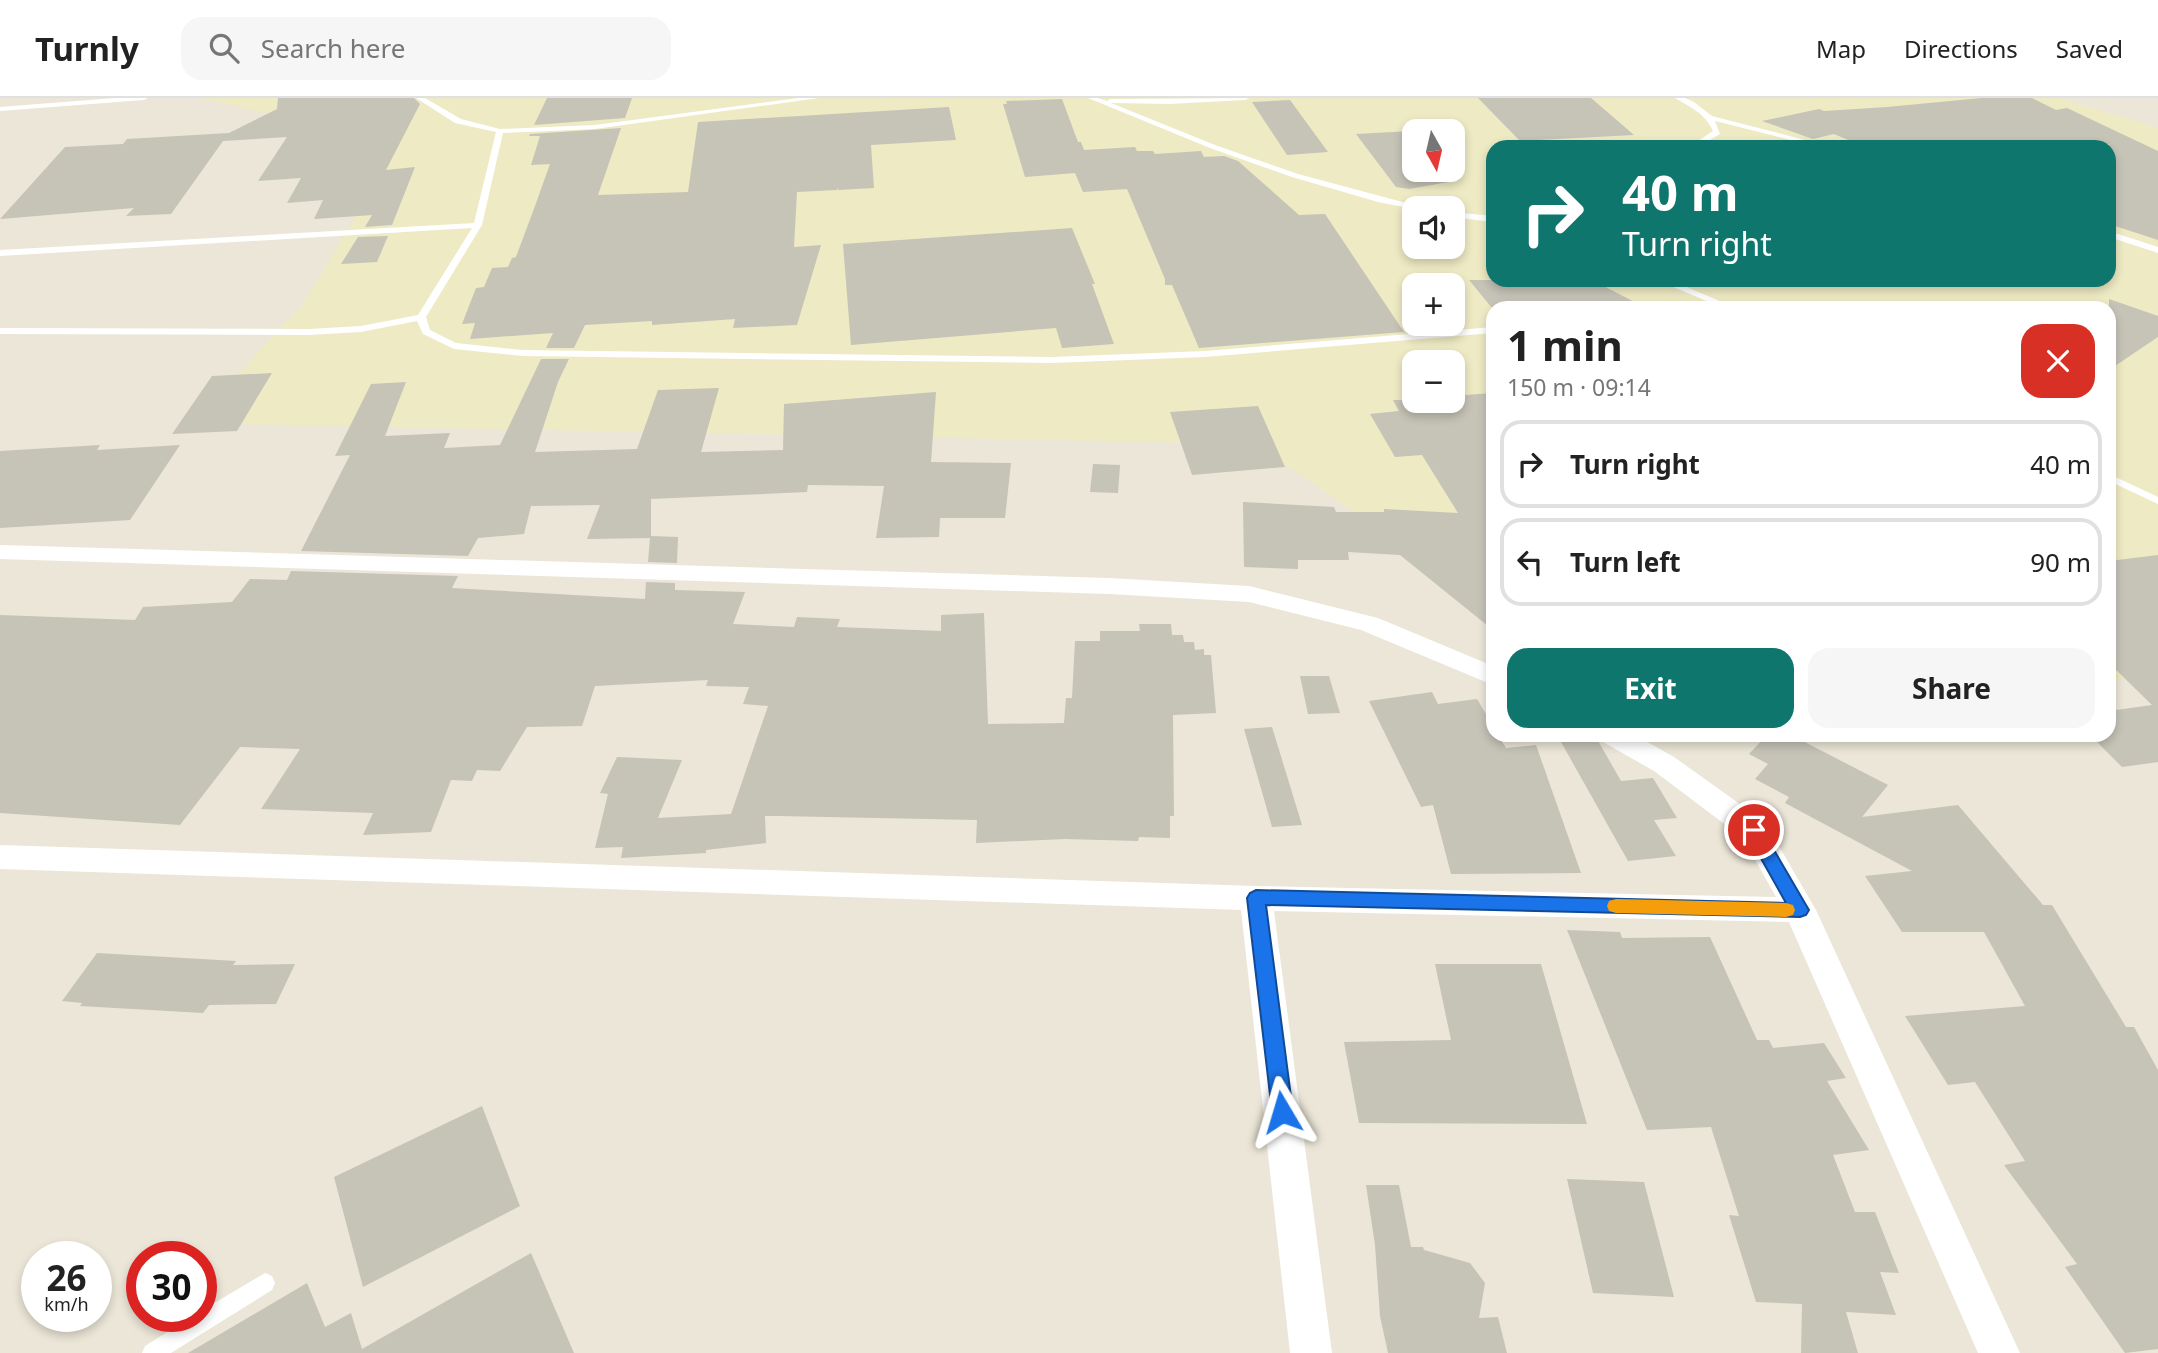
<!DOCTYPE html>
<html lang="en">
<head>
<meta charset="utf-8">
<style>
  :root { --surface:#fff; --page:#f6f6f6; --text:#222; --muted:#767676; --line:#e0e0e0; --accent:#0f766e }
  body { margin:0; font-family:"Noto Sans",sans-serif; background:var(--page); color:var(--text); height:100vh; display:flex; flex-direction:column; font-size:26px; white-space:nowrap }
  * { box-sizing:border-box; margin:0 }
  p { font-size:23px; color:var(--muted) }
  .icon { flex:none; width:38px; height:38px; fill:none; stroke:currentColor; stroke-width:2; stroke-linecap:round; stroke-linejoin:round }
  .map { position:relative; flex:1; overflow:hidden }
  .details { position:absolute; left:1486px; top:203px; width:630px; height:441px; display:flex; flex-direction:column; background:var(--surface); border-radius:21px; box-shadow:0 4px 10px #0003 }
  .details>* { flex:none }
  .top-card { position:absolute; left:1486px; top:42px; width:630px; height:147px; border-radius:21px; box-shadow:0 4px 10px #0003; background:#0f766e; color:#fff; overflow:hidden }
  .needle { width:46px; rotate:172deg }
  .buttons { position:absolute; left:1402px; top:21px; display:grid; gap:14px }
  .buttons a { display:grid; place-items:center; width:63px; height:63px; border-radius:14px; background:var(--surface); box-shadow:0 4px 10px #0003; font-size:35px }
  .speed { position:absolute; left:21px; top:1143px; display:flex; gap:14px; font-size:35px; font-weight:700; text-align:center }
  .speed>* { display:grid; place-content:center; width:91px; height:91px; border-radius:50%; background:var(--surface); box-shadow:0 4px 10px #0003; line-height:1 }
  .speed small { font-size:18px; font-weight:400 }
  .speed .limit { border:10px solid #d22; background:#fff; color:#111 }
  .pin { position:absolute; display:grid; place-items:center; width:60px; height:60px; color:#fff; margin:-30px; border:4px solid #fff; border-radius:50%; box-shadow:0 2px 7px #0007 }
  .me { position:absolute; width:77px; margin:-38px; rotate:353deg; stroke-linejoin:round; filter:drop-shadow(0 0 5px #0008) }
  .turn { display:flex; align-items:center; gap:24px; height:147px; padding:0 21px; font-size:32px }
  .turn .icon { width:91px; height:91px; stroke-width:2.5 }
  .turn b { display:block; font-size:49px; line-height:60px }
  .round { display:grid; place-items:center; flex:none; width:74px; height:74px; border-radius:21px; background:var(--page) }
  .head { display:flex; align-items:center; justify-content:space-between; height:119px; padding:0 21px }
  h1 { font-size:42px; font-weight:700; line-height:52px }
  .action { display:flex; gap:14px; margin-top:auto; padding:14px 21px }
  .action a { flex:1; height:80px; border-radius:21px; background:var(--accent); color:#fff; font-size:28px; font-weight:700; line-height:80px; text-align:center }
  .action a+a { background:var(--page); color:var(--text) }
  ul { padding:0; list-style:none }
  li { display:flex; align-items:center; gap:21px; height:88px; margin:0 14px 10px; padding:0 7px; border:4px solid var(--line); border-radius:21px }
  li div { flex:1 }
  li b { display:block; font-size:26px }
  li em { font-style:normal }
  header { display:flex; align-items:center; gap:42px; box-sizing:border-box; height:98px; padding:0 35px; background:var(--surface); border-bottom:2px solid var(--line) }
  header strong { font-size:33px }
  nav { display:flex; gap:38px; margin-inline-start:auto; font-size:24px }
  .search { width:490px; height:63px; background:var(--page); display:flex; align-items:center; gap:18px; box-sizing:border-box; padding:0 24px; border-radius:21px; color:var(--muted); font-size:26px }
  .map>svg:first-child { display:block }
</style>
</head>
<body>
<header>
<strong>Turnly</strong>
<div class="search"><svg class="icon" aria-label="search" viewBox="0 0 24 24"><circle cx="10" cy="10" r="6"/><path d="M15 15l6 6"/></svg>Search here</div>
<nav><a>Map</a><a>Directions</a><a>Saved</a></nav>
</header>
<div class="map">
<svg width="2158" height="1255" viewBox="0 0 2158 1255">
  <rect width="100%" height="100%" fill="#ebe6d7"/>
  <path fill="#eeeac4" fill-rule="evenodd" d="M201,0H2060L2158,30V574L2109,583V210H1493V508L1255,346L193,325L303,206L399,47ZM1414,33H1452V72H1414ZM1493,49H2109V182H1493ZM1414,110H1452V149H1414ZM1414,187H1452V226H1414ZM1414,264H1452V303H1414Z"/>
  <path fill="#c6c3b7" d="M278,0H414L420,6L386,72L415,69L392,127L365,129L372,117L314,121L323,102L287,105L301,80L258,83L287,39L223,43L171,116L126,118L134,110L0,121L65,49L123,46L127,41L229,35L277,11Z
    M547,0H632L625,20L534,27Z
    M1478,0H1591L1634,37L1520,43Z
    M1982,0H2032L2056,12L2067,10L2158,53V142L2109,126V46L2079,49H1865L1834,36L1813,41L1762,23L1819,11L1824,13L1887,9Z
    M1062,1L1078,44H1081L1084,52L1135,49L1137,53H1153L1155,56L1201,53L1204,59L1224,58L1238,63L1299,117L1325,116L1404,234L1199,250L1172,187H1165V181L1127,91L1083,94L1075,75L1025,79L1003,6H1007L1006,3Z
    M1290,2L1328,54L1287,57L1252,4Z
    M949,9L956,42L871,47L874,90L838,92V89L837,92L797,94L794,149L821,147L797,227L733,230L735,221L652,227V223L585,227L574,250H546L553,235L470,241L475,225L462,226L476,190L484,189L492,170L508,169L512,160L516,159L535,108L550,66L531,67L540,38H529L530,36L621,30L598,97L688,94L698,24Z
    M1412,33L1414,72H1450L1460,82L1409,91L1396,89L1356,36Z
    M1072,130L1095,186H1092L1114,246L1062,250L1056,230L851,247L843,146Z
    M388,138L377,164L341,166L358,139Z
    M1469,182H1592L1646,210H1492Z
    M2109,201L2158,218V239L2109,272Z
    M541,261H569L558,284L535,354L637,351L658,292L719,290L701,354L783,352L784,306L936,294L931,364L1011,365L1005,420H940L939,439L876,440L884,388L808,387L807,394L651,401V438L678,439L677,465L648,464L650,440L587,441L600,407L531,408L524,436L478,440L468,458L301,453L350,357L335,358L371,286L406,284L385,338L450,335L444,350L500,347Z
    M272,275L237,333L172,336L212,278Z
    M1493,295V532L1400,457L1348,454L1349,462H1298V471L1244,469L1243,404L1334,409L1336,414H1384V411L1458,415L1422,357L1395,359L1370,316L1399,313L1393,302L1452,303V298Z
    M1258,308L1285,369L1192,377L1170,314Z
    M100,347L97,352L180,347L130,422L0,430V353Z
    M1093,366L1120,367L1118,395L1090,394Z
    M2158,457V664L2122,669L2090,637H2109V613L2152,607L2109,565V463Z
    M291,473L458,478L452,490L645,501L646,484L675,485V492L745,494L733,526L794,529L797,519L840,521L837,529L941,533V517L984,515L988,626L1064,625L1066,600H1072L1075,543H1100V533H1140L1139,526H1171L1172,537H1183L1184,544H1194L1195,552L1204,551V557H1211L1216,615L1173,617L1174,718H1170V740L1139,739L1138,743L1065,741L976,745L977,722L778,718H765L766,745L706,752V755L621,760L623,749L595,750L608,696L600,695L617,659L682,662L658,720L731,716L768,608L743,606L749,589L706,588L708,582L595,588L582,628L527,629L500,673L477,672L472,683L451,682L431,734L363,737L373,715L261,711L300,651L240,649L180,727L0,715V517L135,522L143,509L232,504L250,481L287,482Z
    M1300,578H1329L1340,615L1308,616Z
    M1432,594L1438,606L1477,601L1493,628V637H1498L1506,650L1536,647L1581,775L1451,776L1433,707L1421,709L1369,603Z
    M1272,629L1302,727L1272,729L1244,631Z
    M1767,637H1791L1888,687L1862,719L1958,707L2043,807H2052L2126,929H2134L2158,972V1251L2125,1255L2065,1169L2077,1166L2004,1067L2025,1063L1975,984L1948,987L1905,918L2025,908L1984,834H1902L1865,778L1912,773L1785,705L1789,699L1755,681L1768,666L1749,656Z
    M1597,641L1621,683L1653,680L1677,720L1654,722L1676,758L1628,763L1561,644Z
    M1567,832L1620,834L1622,840L1710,839L1757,942H1769L1773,950L1824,945L1846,980L1827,983L1869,1052L1833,1057L1855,1114H1875L1899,1175L1880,1174L1896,1217L1846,1214L1858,1255H1801L1802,1206L1756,1204L1729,1117L1739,1118L1711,1029L1647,1032Z
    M97,855L236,863L233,867L295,866L276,906L209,907L203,915L80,908L82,905L62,903Z
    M1435,866H1541L1587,1026L1359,1025L1344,944L1451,942Z
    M482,1008L520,1108L363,1189L334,1079Z
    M1567,1081L1644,1084L1674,1199L1593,1195Z
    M1366,1087H1399L1411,1149H1423L1424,1152L1470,1165L1485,1185L1479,1220L1498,1219L1507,1255H1388L1380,1218L1375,1147Z
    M531,1155L574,1255H188L307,1185L325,1229L351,1215L362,1251Z"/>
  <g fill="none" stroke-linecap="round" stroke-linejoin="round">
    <path fill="#fff" fill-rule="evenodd" d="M115,0H148L144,2L0,13V9Z
      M416,0H425L461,21L500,31L595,27L798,0H819L595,31L503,35L482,127L426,219L430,232L456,245L523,252L1052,259L1205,253L1493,229V235L1205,259L1052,265L523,258L454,251L423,236L417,223L361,234L309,237L0,236V230L309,231L361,228L418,217L472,130L0,158V152L474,125L496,34L455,25Z
      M1088,0H1098L1107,3L1110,1L1249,0L1245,2L1170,6L1111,5L1215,47L1298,76L1425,110L1414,111L1378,104L1292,79L1210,50Z
      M1675,0H1685L1694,4L1712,18L1832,49H1819L1715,23L1720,36L1698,49H1689L1713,33C1705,15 1691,10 1675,0Z
      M1452,114L1493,118V124L1452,119Z
      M2109,133L2158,149V155L2109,139Z
      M1657,182H1670L1736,210H1723Z
      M2109,376L2158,399V406L2109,383Z
      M265,1175L272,1178L275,1185L272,1192L171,1255H142L145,1248L193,1218H201V1213Z"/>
    <path fill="#fff" fill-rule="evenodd" d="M0,447L1109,480L1249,488L1378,520L1493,568V587L1361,532L1249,504L1109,496L0,461Z
      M1599,637H1635L1674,659L1765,724L1816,812L2020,1255H1978L1789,824L1274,813L1332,1255H1290L1241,812L0,771V747L1256,788L1776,799L1743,740L1654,673L1603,644Z"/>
  </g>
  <path fill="#1a73e8" stroke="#114b97" stroke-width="2" d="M1754,726L1760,728L1806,807L1809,812L1806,817L1800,819L1266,807L1293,1014L1290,1021L1282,1023L1275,1021L1272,1014L1247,800L1250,795L1256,792L1786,805L1745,732L1748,728Z"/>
  <path fill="#f59e0b" d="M1616,801L1786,805L1793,807L1795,812L1793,817L1786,819L1616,815L1609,813L1607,808L1609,803Z"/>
</svg>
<div class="buttons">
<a><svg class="needle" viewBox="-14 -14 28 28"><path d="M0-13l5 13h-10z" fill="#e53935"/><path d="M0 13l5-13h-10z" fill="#767676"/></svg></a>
<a><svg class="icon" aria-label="sound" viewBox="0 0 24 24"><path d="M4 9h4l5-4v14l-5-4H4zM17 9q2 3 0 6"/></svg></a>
<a>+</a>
<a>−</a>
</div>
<div class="speed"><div>26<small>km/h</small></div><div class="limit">30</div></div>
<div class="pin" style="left:1754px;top:732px;background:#d93025"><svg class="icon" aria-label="arrive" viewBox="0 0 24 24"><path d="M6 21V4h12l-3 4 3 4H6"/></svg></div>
<svg class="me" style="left:1282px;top:1014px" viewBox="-20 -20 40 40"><path d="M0-17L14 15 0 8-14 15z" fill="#1a73e8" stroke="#fff" stroke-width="4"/></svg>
<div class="top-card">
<div class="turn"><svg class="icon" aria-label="right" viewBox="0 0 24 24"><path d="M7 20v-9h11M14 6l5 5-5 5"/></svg><div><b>40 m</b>Turn right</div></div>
</div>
<section class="details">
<div class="head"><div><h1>1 min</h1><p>150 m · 09:14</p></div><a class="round" style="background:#d93025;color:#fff"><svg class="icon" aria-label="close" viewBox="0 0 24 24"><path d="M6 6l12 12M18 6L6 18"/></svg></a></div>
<ul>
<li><svg class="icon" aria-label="right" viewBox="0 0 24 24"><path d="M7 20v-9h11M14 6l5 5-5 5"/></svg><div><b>Turn right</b></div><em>40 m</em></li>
<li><svg class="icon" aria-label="left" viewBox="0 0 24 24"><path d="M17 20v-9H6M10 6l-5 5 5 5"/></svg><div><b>Turn left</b></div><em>90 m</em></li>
</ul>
<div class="action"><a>Exit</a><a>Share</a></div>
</section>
</div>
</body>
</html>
